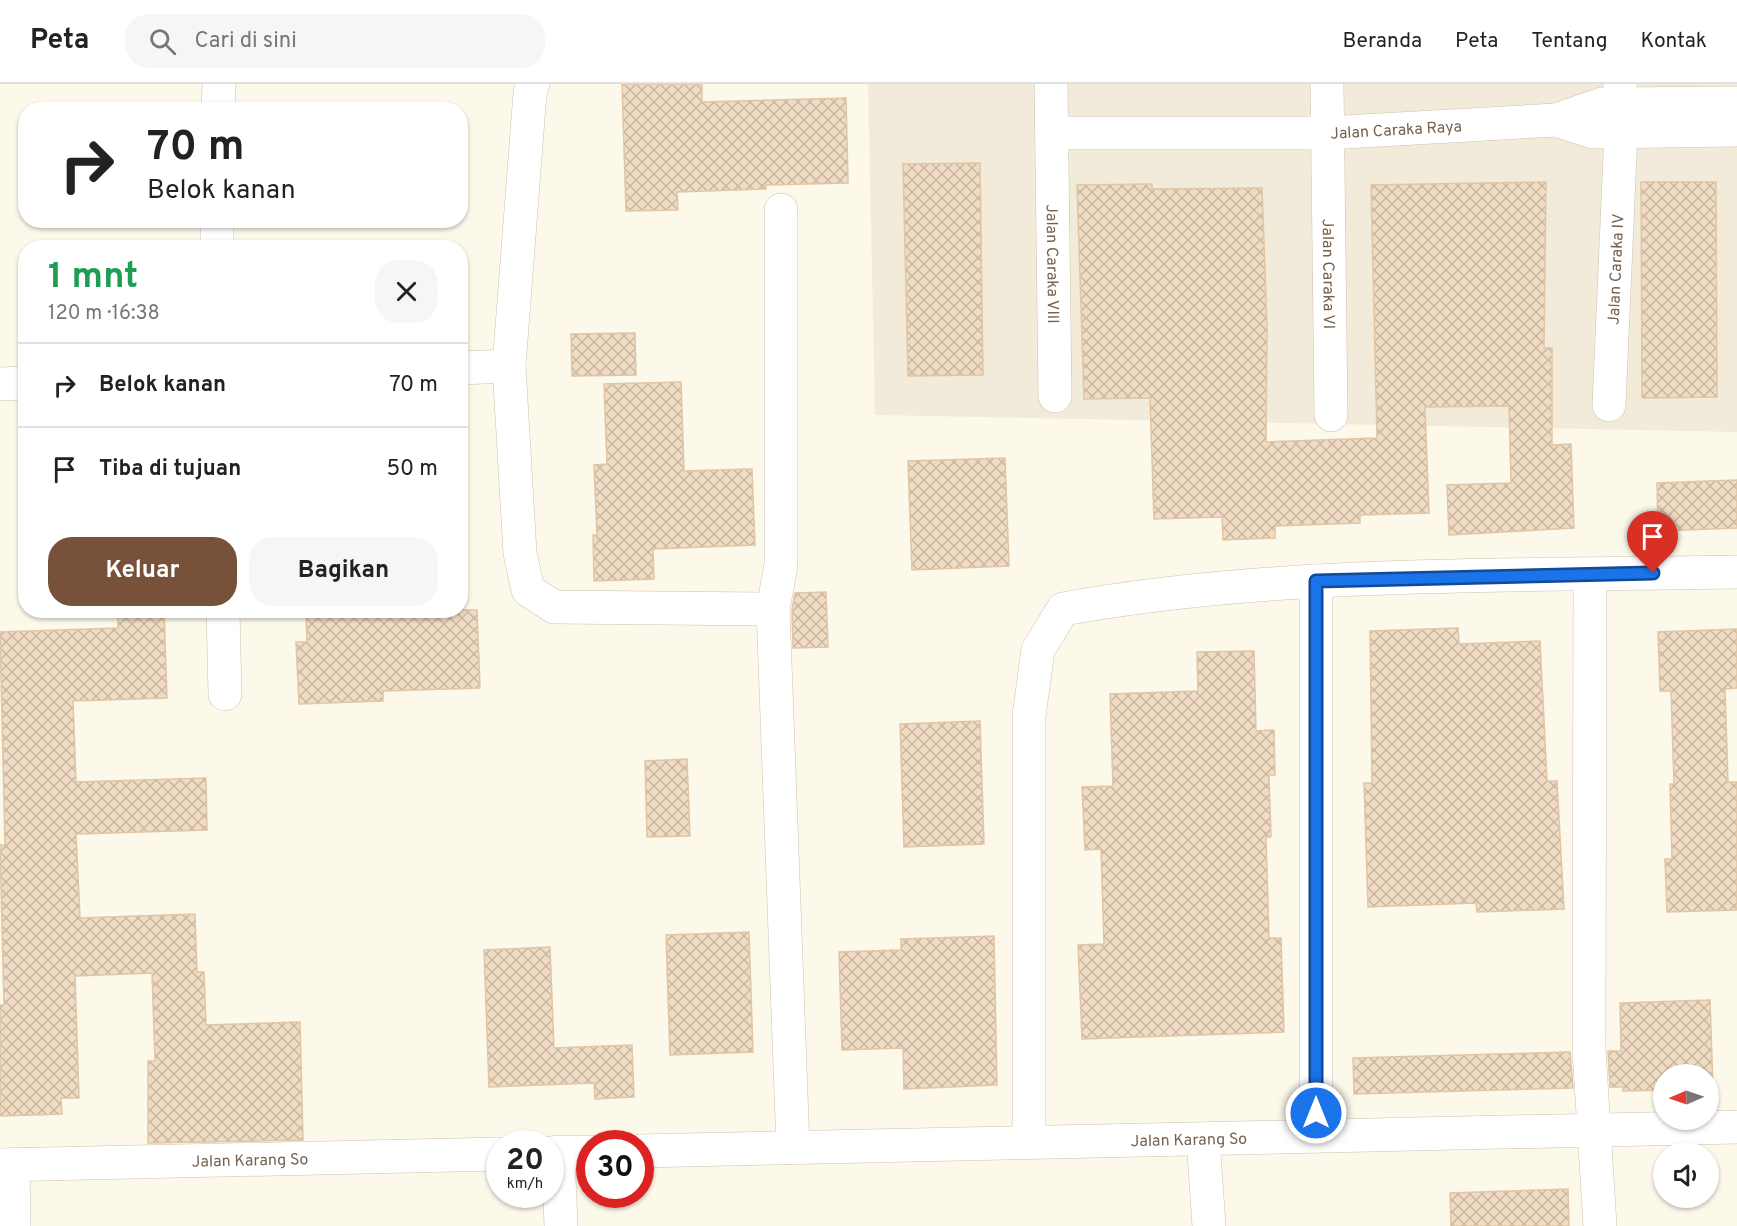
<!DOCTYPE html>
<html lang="id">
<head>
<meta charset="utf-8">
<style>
  :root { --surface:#fff; --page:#f6f6f6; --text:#222; --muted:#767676; --line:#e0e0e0; --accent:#775139 }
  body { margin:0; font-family:Overpass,sans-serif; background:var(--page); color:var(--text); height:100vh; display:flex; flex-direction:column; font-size:22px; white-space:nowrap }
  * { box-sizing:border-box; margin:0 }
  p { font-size:20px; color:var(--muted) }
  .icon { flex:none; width:33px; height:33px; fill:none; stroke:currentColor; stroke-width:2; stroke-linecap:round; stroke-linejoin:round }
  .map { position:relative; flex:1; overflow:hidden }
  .panel { position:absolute; left:18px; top:156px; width:450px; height:378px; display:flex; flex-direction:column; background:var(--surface); border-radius:24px; box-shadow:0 2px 4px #0004 }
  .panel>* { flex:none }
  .top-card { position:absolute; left:18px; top:18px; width:450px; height:126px; border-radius:24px; box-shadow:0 2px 4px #0004; background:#fff; color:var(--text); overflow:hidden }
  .needle { width:39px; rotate:268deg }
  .fabs { position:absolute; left:1653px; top:980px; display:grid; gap:12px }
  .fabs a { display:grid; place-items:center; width:66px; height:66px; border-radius:50%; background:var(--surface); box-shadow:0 2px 4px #0004; font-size:30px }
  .speed { position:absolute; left:486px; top:1046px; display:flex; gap:12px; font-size:30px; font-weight:700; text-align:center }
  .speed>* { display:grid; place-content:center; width:78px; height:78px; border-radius:50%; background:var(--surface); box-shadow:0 2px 4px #0004; line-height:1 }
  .speed small { font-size:15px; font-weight:400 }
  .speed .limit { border:9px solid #d22; background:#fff; color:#111 }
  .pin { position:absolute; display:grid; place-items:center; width:51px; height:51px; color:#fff; margin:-62px -26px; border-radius:50% 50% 50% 0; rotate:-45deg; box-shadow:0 0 6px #0007 }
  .pin .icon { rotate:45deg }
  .me { position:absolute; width:66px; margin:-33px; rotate:0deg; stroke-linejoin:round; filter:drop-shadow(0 0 4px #0008) }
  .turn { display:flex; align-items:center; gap:21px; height:126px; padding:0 30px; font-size:27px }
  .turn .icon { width:78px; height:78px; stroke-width:2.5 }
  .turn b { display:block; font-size:42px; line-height:51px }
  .round { display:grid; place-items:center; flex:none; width:63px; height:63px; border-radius:24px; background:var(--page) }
  .head { display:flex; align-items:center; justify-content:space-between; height:102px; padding:0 30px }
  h1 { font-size:36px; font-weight:700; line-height:45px; color:#1e9e55 }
  .primary-button { display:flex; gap:12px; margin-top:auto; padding:12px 30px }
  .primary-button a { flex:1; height:69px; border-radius:24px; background:var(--accent); color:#fff; font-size:24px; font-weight:700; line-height:69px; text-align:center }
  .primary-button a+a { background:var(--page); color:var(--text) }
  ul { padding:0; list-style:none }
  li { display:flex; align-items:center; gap:18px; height:84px; padding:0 30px; border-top:2px solid var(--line) }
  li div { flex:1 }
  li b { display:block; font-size:22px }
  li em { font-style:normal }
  header { display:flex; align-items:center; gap:36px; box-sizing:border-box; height:84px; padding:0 30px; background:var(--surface); border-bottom:2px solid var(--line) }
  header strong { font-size:28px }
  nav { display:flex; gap:33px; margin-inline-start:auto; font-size:21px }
  .search { width:420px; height:54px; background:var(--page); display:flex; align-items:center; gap:15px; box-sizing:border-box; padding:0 21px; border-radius:24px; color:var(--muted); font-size:22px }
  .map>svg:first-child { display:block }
  .residential { fill:#f3ebd9 }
  .building { fill:url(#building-cross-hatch); stroke:#e2c5a4; stroke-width:1.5 }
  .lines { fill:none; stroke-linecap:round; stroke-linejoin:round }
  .minor-casing { stroke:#cec1b0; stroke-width:34 }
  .tertiary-casing { stroke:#cec1b0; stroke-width:34 }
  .minor { stroke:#fff; stroke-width:33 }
  .tertiary { stroke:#fff; stroke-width:33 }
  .route-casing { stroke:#114b97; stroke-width:15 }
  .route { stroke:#1a73e8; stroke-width:10 }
  .labels { text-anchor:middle; stroke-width:5; stroke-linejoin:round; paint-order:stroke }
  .street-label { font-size:16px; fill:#76624e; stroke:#fefbf1 }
</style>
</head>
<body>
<header>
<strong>Peta</strong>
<div class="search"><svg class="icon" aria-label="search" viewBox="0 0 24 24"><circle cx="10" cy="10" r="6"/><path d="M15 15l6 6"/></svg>Cari di sini</div>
<nav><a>Beranda</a><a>Peta</a><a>Tentang</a><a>Kontak</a></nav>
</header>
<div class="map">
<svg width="1737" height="1142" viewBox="0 0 1737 1142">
  <defs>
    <pattern id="building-cross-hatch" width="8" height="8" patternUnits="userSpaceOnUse" patternTransform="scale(1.5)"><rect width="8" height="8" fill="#f0dcc3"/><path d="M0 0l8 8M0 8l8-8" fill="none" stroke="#c7b6a1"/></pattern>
  </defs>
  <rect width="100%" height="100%" fill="#fcf8ea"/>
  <path class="residential" d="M 868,0 L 1737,0 L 1737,348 L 875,331 Z"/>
  <path class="building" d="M 622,0 L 702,0 L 702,18 L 846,14 L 848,99 L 766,101 L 766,105 L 677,108 L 678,126 L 626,127 Z
    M 980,79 L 983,291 L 908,292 L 903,80 Z
    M 1546,98 L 1544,264 L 1552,264 L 1552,361 L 1571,360 L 1574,444 L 1449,451 L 1447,401 L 1511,399 L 1509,322 L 1425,323 L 1429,429 L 1360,431 L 1360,439 L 1275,442 L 1275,454 L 1223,456 L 1222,433 L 1154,435 L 1150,314 L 1084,315 L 1077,101 L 1152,100 L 1152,105 L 1262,104 L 1267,241 L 1266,358 L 1377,354 L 1371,101 Z
    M 1641,98 L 1716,98 L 1717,313 L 1642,314 Z
    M 635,249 L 636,291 L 572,292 L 571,250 Z
    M 681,298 L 684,387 L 752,385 L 755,461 L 653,465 L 654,495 L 594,497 L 593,451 L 597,451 L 594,381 L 607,380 L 604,300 Z
    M 1005,374 L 1009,482 L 912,486 L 908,377 Z
    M 1737,396 L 1737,444 L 1658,447 L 1657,399 Z
    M 826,508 L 828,563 L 793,564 L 792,526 L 795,509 Z
    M 118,526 L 164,526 L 167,614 L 73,617 L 76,698 L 206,694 L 207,746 L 76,750 L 80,834 L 195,830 L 197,888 L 204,888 L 206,941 L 300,938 L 303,1056 L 148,1059 L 148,977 L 155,977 L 152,889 L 75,892 L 79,1014 L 61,1014 L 62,1030 L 0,1032 L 0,921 L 4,921 L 0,761 L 5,761 L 0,548 L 118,544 Z
    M 306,526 L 477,526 L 480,604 L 383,607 L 383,617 L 299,620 L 296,558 L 307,558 Z
    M 1458,544 L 1459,560 L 1540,557 L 1547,697 L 1557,697 L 1564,825 L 1477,828 L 1476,819 L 1368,823 L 1364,699 L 1372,699 L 1370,547 Z
    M 1737,545 L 1737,604 L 1725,605 L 1728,698 L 1737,698 L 1737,826 L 1667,828 L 1665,775 L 1672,775 L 1670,700 L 1674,700 L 1671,607 L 1660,607 L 1658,548 Z
    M 1254,567 L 1256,647 L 1274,646 L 1275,691 L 1269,691 L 1271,753 L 1266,753 L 1269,854 L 1281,854 L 1284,948 L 1082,955 L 1078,861 L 1104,860 L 1101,765 L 1085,766 L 1082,703 L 1113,702 L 1110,610 L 1198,607 L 1197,568 Z
    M 980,637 L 984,760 L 904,763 L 900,640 Z
    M 687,675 L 690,752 L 647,753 L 645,677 Z
    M 749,848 L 753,968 L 670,971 L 666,851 Z
    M 994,852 L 997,1001 L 904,1005 L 903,964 L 842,966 L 839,868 L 901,866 L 901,855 Z
    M 550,863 L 554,964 L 632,961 L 634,1013 L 595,1015 L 594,999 L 489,1003 L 484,866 Z
    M 1710,916 L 1713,1004 L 1708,1004 L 1708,990 L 1664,990 L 1664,1006 L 1623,1007 L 1623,1003 L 1610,1003 L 1608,967 L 1621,967 L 1620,919 Z
    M 1570,968 L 1573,1004 L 1354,1010 L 1353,974 Z
    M 1568,1105 L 1569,1142 L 1451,1142 L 1450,1109 Z"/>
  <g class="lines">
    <defs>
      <g id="minor">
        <path id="s1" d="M 1051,0 L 1055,312"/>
        <path id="s2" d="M 1327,0 L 1331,331"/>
        <path d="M 218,26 L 219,0"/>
        <path d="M 1556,36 L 1602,20 L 1737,19"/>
        <path id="s3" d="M 1052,49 L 1327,49 L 1556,36 L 1593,48 L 1737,46"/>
        <path d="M 217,164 L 217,136"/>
        <path d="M 509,282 L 530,9 L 533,0"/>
        <path d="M 460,284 L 509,282 L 520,469 L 528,506 L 554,523 L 773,525 L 781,481 L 781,126"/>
        <path d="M 0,300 L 26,299"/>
        <path id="s4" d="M 1609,321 L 1621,48 L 1620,0"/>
        <path d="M 1590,490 L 1589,966 L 1600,1142"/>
        <path d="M 1316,497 L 1316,1052"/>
        <path d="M 773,525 L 793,1063"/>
        <path d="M 223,526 L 225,610"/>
        <path d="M 1203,1055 L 1209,1142"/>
        <path d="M 1029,1058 L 1029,632 L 1038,566 L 1063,525 C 1281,486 1515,492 1737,488"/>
        <path d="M 558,1068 L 561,1142"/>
        <path d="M 13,1080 L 14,1142"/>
      </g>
      <g id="tertiary">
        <path id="s5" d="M 640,1067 L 1737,1043"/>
        <path d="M 550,1069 L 590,1068"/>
        <path id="s6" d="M 0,1081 L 500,1070"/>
      </g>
    </defs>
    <use href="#minor" class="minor-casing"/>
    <use href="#tertiary" class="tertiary-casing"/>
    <use href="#minor" class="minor"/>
    <use href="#tertiary" class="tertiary"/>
  </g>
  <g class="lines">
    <defs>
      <path id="route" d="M 1316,1029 L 1316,497 L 1653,489"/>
    </defs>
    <use href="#route" class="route-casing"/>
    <use href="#route" class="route"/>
  </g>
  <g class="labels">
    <g class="street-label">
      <text dy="6" stroke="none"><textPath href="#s3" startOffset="344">Jalan Caraka Raya</textPath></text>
      <text dy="6" stroke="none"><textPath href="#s1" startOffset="180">Jalan Caraka VIII</textPath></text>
      <text dy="6" stroke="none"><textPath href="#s4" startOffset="136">Jalan Caraka IV</textPath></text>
      <text dy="6" stroke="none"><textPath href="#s2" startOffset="190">Jalan Caraka VI</textPath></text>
      <text dy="6" stroke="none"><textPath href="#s5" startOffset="549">Jalan Karang So</textPath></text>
      <text dy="6" stroke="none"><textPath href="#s6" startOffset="250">Jalan Karang So</textPath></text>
    </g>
  </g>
</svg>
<div class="fabs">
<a><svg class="needle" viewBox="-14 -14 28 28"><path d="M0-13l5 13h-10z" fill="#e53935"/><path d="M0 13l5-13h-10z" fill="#767676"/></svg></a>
<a><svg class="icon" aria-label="sound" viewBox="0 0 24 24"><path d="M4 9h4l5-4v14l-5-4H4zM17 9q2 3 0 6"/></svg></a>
</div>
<div class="speed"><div>20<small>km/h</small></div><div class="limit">30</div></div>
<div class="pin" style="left:1653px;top:489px;background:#d93025"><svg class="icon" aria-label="arrive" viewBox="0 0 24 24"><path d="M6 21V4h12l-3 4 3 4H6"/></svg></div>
<svg class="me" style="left:1316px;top:1029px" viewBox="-20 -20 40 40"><circle r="17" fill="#1a73e8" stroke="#fff" stroke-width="3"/><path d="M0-11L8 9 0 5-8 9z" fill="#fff"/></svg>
<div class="top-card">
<div class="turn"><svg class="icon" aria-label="right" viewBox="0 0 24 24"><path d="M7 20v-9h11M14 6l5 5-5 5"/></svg><div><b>70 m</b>Belok kanan</div></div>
</div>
<section class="panel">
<div class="head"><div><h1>1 mnt</h1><p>120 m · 16:38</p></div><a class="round"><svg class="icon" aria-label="close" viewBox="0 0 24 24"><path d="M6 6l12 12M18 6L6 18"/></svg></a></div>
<ul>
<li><svg class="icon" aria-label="right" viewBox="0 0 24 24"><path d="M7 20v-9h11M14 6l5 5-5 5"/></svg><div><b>Belok kanan</b></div><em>70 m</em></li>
<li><svg class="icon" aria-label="arrive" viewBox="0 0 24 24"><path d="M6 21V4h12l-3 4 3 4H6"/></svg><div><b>Tiba di tujuan</b></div><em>50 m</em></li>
</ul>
<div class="primary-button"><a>Keluar</a><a>Bagikan</a></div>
</section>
</div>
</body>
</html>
